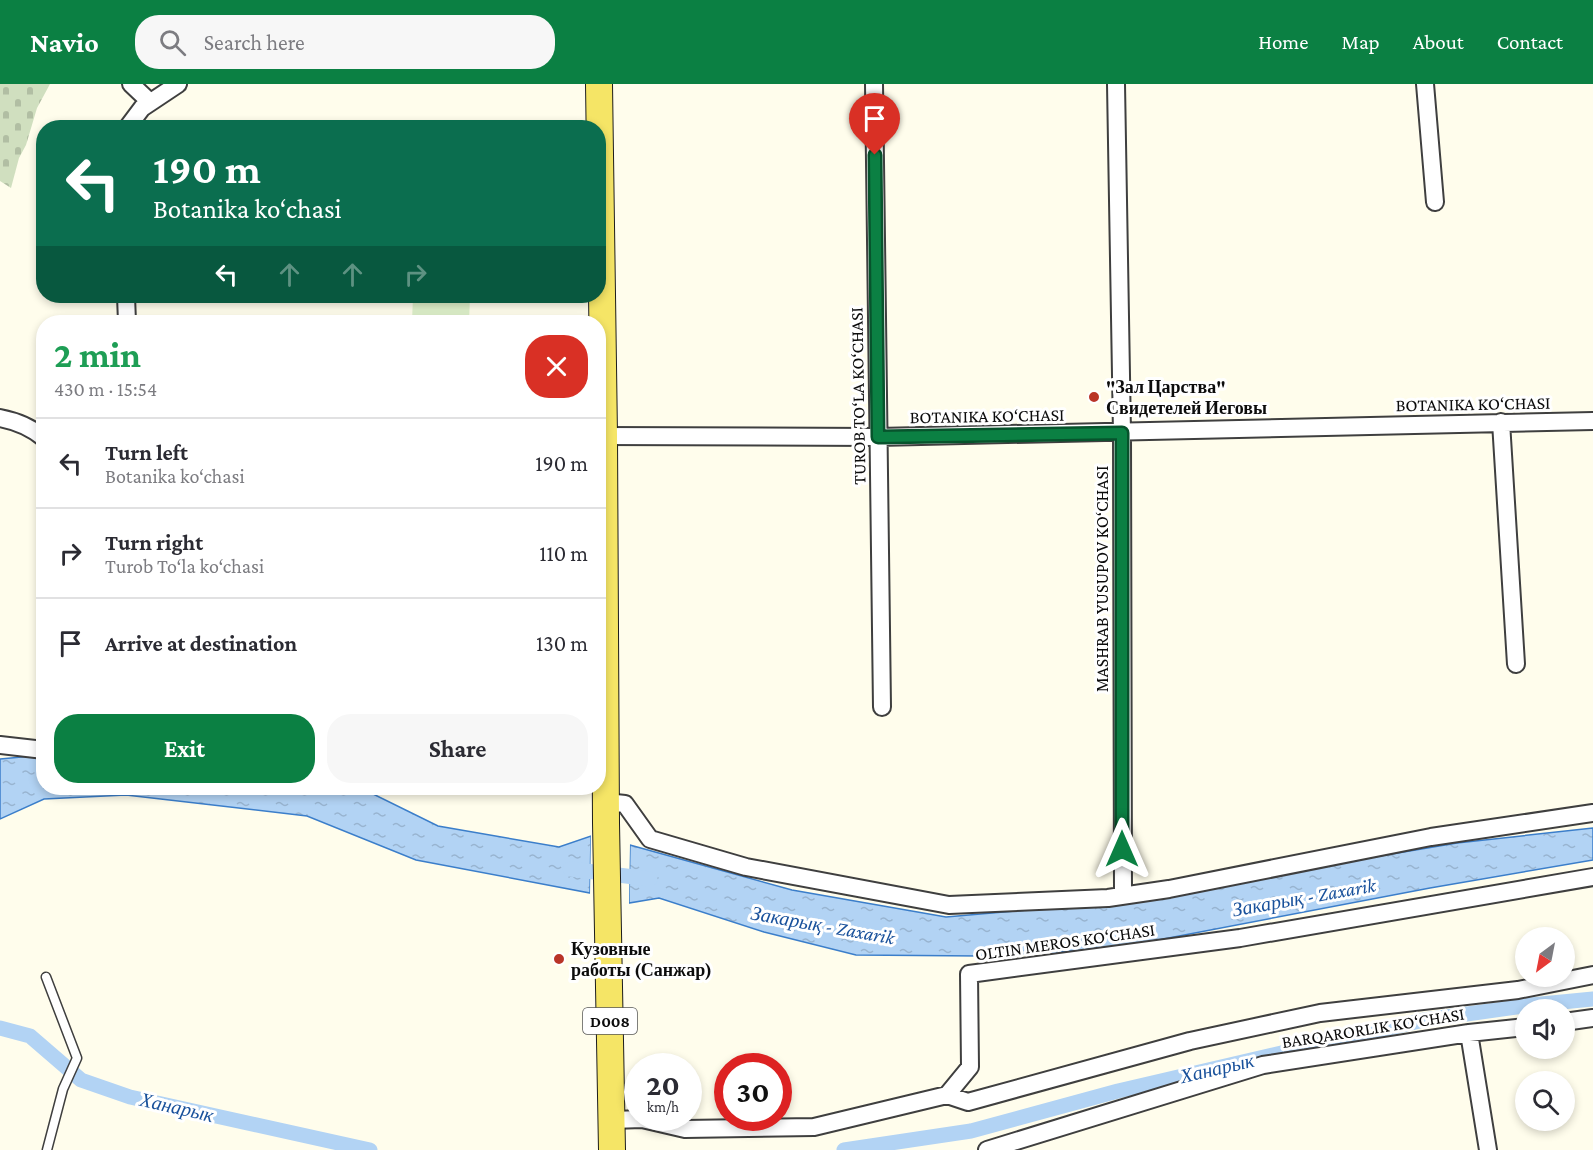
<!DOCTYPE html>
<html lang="en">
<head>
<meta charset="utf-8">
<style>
  :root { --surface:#fff; --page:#f7f7f7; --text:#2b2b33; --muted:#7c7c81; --line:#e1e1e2; --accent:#0b8043 }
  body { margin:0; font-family:"Crimson Pro",serif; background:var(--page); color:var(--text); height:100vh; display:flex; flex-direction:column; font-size:22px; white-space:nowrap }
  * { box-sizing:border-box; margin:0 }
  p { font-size:20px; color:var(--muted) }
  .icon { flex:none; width:33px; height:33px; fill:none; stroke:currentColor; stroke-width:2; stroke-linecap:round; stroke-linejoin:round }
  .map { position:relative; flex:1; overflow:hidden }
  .sheet { position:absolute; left:36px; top:231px; width:570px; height:480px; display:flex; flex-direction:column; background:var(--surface); border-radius:24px; box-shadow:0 3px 9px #0003 }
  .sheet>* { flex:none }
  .top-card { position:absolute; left:36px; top:36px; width:570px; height:183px; border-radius:24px; box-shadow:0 3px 9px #0003; background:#0b6e4f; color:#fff; overflow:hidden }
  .needle { width:39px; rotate:212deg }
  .tools { position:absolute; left:1515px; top:843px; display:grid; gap:12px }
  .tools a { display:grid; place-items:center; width:60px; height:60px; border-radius:50%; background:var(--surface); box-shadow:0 3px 9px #0003; font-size:30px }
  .speed { position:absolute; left:624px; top:969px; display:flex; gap:12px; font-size:30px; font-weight:700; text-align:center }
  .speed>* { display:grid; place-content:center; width:78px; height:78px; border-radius:50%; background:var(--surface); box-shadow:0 3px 9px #0003; line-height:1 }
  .speed small { font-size:15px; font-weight:400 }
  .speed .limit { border:9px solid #d22; background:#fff; color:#111 }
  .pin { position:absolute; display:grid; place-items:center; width:51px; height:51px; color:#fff; margin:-62px -26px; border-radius:50% 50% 50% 0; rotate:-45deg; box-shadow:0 0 6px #0007 }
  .pin .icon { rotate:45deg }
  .me { position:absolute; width:66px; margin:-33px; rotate:0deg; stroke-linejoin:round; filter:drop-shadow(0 0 4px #0008) }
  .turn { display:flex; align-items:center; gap:21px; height:126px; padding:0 18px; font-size:27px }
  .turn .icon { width:78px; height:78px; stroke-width:2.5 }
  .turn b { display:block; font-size:42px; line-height:51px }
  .lanes { display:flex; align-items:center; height:57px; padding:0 18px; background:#0003; justify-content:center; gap:30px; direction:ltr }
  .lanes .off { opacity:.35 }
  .round { display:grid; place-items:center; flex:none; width:63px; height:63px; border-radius:24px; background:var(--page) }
  .headline { display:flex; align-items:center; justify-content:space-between; height:102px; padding:0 18px }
  h1 { font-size:36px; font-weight:700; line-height:45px; color:#1e9e55 }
  .action { display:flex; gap:12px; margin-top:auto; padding:12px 18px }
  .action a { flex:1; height:69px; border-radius:24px; background:var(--accent); color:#fff; font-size:24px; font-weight:700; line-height:69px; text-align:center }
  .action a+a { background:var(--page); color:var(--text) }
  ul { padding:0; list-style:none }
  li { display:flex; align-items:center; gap:18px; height:90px; padding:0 18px; border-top:2px solid var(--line) }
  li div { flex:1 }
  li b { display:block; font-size:22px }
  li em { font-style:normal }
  header { display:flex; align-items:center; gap:36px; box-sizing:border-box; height:84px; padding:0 30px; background:var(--accent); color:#fff }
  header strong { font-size:28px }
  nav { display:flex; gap:33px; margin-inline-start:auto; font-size:21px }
  .search { width:420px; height:54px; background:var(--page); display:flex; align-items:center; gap:15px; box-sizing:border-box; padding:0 21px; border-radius:24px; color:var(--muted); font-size:22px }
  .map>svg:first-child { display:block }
  .cemetery { fill:url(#cemetery-stones) }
  .pitch { fill:#ddefc9 }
  .water { fill:url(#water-ripples); stroke:#3b7eca; stroke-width:1.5 }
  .pier { fill:#fffdec }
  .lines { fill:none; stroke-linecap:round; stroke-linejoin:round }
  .canal { stroke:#b2d3f4; stroke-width:15 }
  .lane-casing { stroke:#3f3f3f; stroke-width:11 }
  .street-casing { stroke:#3f3f3f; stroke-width:20 }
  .primary-casing { stroke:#1d1d1d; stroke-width:28 }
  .lane { stroke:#fff; stroke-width:8 }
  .street { stroke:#fff; stroke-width:16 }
  .primary { stroke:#f5e566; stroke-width:26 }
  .route-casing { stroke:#07532c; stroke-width:15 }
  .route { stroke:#0b8043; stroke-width:10 }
  .poi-dot { fill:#b93428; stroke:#fff; stroke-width:2 }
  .labels { text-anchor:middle; stroke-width:6; stroke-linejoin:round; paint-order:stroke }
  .shield { fill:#fff; stroke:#555; stroke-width:1.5 }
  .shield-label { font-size:16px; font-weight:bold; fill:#0c0c0c }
  .poi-label { font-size:18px; font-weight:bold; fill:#0c0c0c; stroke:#fff; text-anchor:start }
  .street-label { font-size:18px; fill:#0c0c0c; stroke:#fff }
  .water-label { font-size:20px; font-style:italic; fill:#19519b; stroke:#fff }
</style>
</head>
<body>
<header>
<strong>Navio</strong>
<div class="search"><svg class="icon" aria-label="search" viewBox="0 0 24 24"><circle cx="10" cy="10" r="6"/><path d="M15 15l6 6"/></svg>Search here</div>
<nav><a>Home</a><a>Map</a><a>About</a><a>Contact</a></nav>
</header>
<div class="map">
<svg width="1593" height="1066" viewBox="0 0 1593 1066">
  <defs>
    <pattern id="cemetery-stones" width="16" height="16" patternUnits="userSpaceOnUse" patternTransform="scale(1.5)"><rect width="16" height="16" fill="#d0dfbf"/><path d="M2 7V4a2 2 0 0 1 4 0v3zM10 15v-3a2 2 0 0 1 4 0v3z" fill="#b1bea3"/></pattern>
    <pattern id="water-ripples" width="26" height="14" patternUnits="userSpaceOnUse" patternTransform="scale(1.5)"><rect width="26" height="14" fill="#b2d3f4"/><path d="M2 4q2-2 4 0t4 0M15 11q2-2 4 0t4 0" fill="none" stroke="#98b4d0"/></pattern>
  </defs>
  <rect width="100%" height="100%" fill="#fffdec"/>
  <path class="cemetery" d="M 0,0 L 50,0 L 37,24 L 26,61 L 19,74 L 11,104 L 0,97 Z"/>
  <path class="pitch" d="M 413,212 L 470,212 L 469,238 L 412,238 Z"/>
  <path class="water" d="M 43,671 L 44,704 L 361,704 L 438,742 L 559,763 L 591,752 L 590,809 L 416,776 L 307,732 L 126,711 L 44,715 L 0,735 L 0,675 Z
    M 1593,744 L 1593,776 L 1430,804 L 1111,865 L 980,872 L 856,871 L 764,848 L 659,814 L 629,819 L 630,761 L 792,806 L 946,833 L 1075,822 L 1107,823 L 1291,787 L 1457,759 Z"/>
  <path class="pier" d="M 591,749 L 594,752 L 593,809 L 590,812 Z
    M 630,758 L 629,819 L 629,822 L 626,819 L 627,761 Z"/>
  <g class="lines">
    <path class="canal" d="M 570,785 L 650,795
      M 0,944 L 30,952 L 81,996 L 130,1013 L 370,1066
      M 844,1066 L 971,1047 L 1118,1007 L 1424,936 L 1531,921 L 1593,915"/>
    <defs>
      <path id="lane" d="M 46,893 L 77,974 L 63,1005 L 47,1066"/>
      <path id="street" d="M 131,0 L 150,18
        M 874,0 L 882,623
        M 1116,0 L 1122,349 L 1123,811
        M 1425,0 L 1435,118
        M 127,44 L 142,24 L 178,0
        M 126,212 L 127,238
        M 0,334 C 16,337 31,343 44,354
        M 1501,338 L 1516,580
        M 598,352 L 878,353 L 1593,337
        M 0,661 L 44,666
        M 606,718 L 625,720 L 650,755 L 746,783 L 949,821 L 1108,814 L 1169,805 L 1431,753 L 1593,729
        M 1564,938 L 1593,934
        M 1469,949 L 1488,1066
        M 947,1011 L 968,1018 L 1190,957 L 1320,929 L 1518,906 L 1593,891
        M 612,1036 L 642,1035 L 685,1045 L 814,1043 L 947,1011 L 970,983 L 969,890 L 1240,854 L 1593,793
        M 987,1066 L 1263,981 L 1469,949 L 1526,943"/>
      <path id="primary" d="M 599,0 L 604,351 L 606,739 L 612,1066"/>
    </defs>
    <use href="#lane" class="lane-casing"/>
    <use href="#street" class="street-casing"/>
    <use href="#primary" class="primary-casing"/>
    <use href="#lane" class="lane"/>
    <use href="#street" class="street"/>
    <use href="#primary" class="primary"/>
  </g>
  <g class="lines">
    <defs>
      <path id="route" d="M 875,71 L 878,353 L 1122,349 L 1122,765"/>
    </defs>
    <use href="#route" class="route-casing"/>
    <use href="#route" class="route"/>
  </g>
  <g class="poi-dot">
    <circle cx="1094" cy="313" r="6"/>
    <circle cx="559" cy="875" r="6"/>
  </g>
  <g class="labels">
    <rect class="shield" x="583" y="924" width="54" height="26" rx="4.5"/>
    <g class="shield-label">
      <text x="610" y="943">D008</text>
    </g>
    <g class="poi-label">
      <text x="1106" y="309">"Зал Царства"<tspan x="1106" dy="21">Свидетелей Иеговы</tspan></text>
      <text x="571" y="871">Кузовные<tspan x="571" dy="21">работы (Санжар)</tspan></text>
    </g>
    <g class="street-label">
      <text transform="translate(858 312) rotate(-91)" y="6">TUROB TO‘LA KO‘CHASI</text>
      <text transform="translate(1473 320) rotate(-1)" y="6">BOTANIKA KO‘CHASI</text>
      <text transform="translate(987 332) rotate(-1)" y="6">BOTANIKA KO‘CHASI</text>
      <text transform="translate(1102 495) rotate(-90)" y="6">MASHRAB YUSUPOV KO‘CHASI</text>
      <text transform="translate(1065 858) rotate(-8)" y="6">OLTIN MEROS KO‘CHASI</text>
      <text transform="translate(1373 944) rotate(-9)" y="6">BARQARORLIK KO‘CHASI</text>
    </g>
    <g class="water-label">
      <text transform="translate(1304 813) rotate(-10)" y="7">Закарық - Zaxarik</text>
      <text transform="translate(823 841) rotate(10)" y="7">Закарық - Zaxarik</text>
      <text transform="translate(1217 984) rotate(-13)" y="7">Ханарык</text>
      <text transform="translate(177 1023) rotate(13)" y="7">Ханарык</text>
    </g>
  </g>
</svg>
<div class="tools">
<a><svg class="needle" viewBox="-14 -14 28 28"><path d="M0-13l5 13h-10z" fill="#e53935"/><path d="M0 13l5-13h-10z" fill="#7c7c81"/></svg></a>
<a><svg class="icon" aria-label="sound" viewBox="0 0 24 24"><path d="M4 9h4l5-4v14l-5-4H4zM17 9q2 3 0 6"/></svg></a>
<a><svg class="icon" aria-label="search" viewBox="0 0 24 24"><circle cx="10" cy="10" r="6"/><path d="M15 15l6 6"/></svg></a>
</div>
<div class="speed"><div>20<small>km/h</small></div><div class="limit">30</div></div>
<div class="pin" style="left:875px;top:71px;background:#d93025"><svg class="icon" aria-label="arrive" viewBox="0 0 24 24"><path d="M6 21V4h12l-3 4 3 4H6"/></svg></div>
<svg class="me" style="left:1122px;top:765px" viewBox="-20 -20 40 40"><path d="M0-17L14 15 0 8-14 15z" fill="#0b8043" stroke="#fff" stroke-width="4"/></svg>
<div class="top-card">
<div class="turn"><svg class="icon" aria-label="left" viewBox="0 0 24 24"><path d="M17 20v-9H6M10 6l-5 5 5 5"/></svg><div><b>190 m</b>Botanika ko‘chasi</div></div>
<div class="lanes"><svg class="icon" aria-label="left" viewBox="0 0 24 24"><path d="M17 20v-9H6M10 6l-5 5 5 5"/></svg><svg class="icon off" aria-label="ahead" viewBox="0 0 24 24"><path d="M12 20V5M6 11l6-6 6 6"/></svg><svg class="icon off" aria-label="ahead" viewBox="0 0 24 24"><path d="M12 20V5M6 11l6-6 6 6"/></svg><svg class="icon off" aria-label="right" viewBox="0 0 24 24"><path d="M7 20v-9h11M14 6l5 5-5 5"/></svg></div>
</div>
<section class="sheet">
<div class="headline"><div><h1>2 min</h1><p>430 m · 15:54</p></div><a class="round" style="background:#d93025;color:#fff"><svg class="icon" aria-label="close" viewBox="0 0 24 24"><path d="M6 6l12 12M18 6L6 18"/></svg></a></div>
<ul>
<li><svg class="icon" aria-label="left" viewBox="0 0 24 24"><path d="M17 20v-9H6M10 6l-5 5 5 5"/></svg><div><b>Turn left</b><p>Botanika ko‘chasi</p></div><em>190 m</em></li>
<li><svg class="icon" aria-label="right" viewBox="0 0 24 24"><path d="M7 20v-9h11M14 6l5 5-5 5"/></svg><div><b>Turn right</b><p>Turob To‘la ko‘chasi</p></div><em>110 m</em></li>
<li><svg class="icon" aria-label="arrive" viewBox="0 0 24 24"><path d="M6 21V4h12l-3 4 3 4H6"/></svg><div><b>Arrive at destination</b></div><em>130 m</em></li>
</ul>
<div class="action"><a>Exit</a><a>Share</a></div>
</section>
</div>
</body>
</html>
